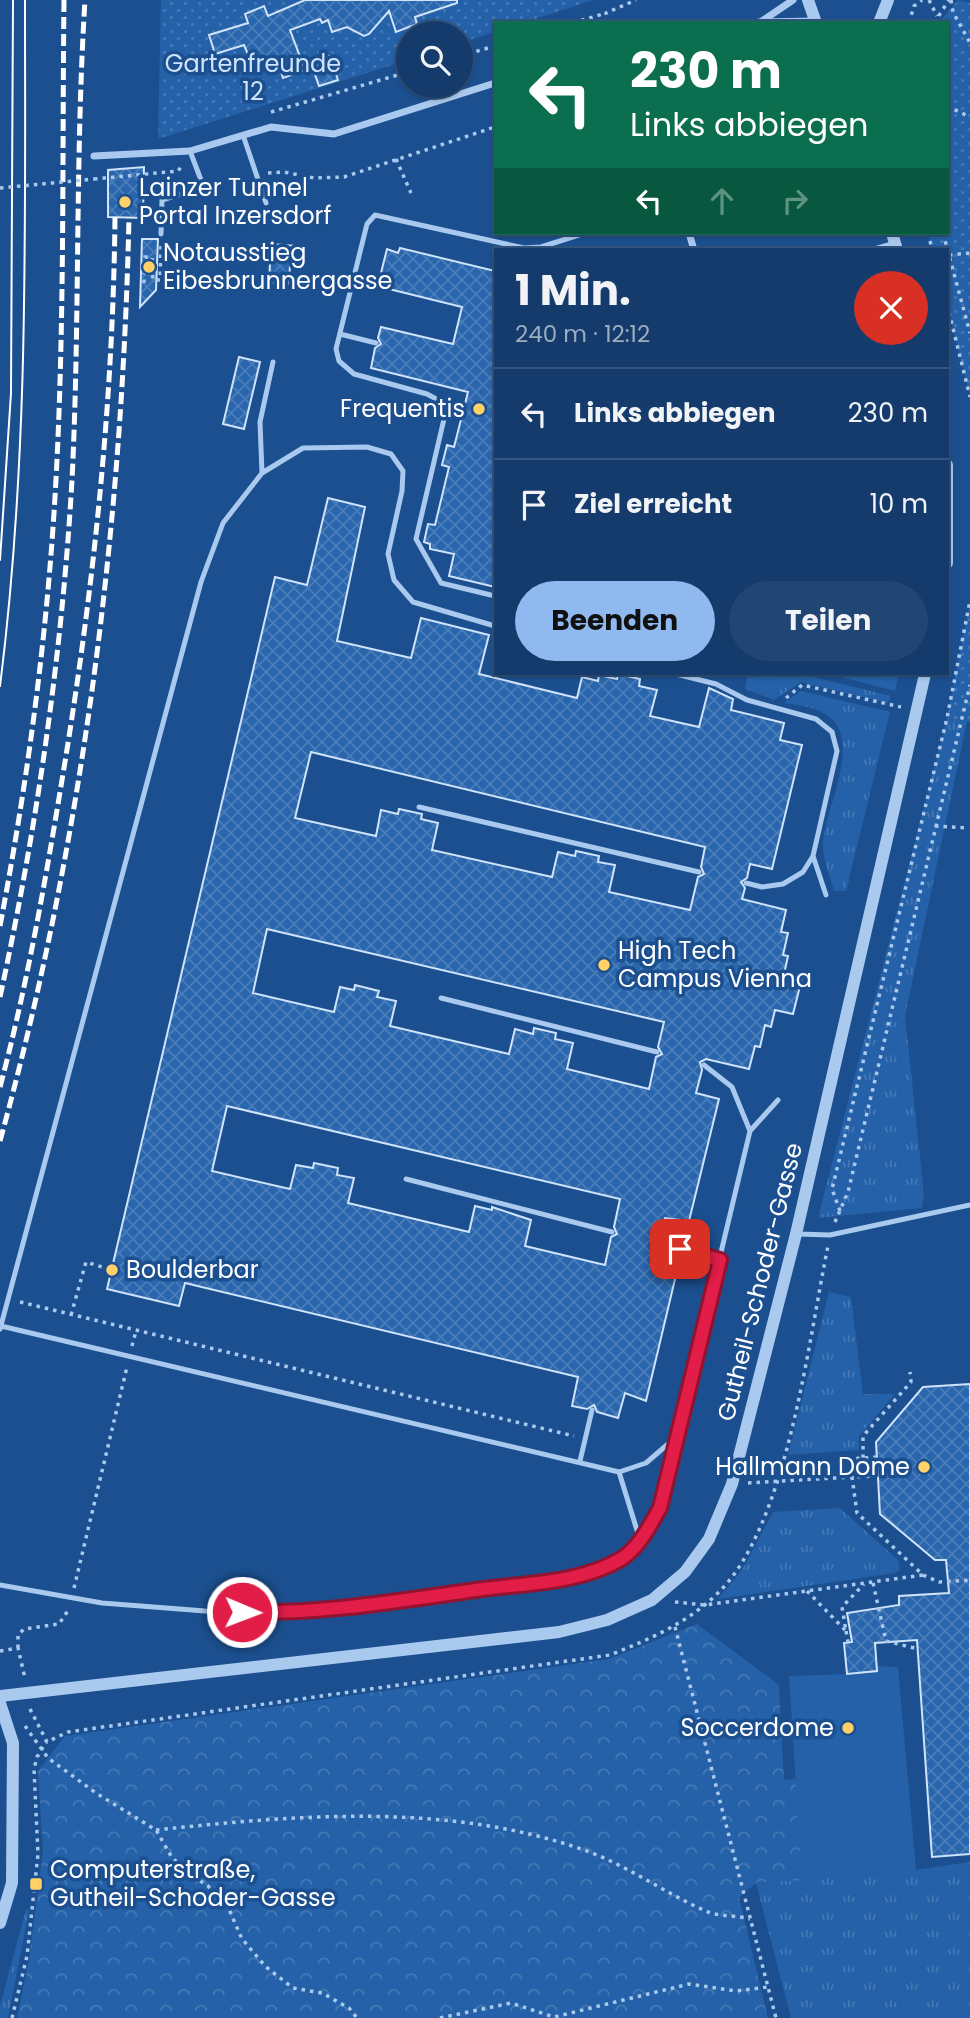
<!DOCTYPE html>
<html lang="de">
<head>
<meta charset="utf-8">
<style>
  :root { --surface:#143b6b; --page:#214673; --text:#f1f3f6; --muted:#9dadc1; --line:#33557e; --accent:#90b9f0 }
  body { margin:0; font-family:Poppins,sans-serif; background:var(--page); color:var(--text); height:100vh; display:flex; flex-direction:column; font-size:26px; white-space:nowrap }
  * { box-sizing:border-box; margin:0 }
  p { font-size:23px; color:var(--muted) }
  .icon { flex:none; width:38px; height:38px; fill:none; stroke:currentColor; stroke-width:2; stroke-linecap:round; stroke-linejoin:round }
  .map { position:relative; flex:1; overflow:hidden }
  .details { position:absolute; left:494px; top:248px; width:455px; height:427px; display:flex; flex-direction:column; background:var(--surface); border-radius:0px; box-shadow:0 2px 5px #0004,0 0 0 2px var(--line) }
  .details>* { flex:none }
  .hud { position:absolute; left:494px; top:21px; width:455px; height:214px; border-radius:0px; box-shadow:0 2px 5px #0004,0 0 0 2px var(--line); background:#0b6e4f; color:#fff; overflow:hidden }
  .fabs { position:absolute; left:396px; top:21px; display:grid; gap:14px }
  .fabs a { display:grid; place-items:center; width:77px; height:77px; border-radius:50%; background:var(--surface); box-shadow:0 2px 5px #0004,0 0 0 2px var(--line); font-size:35px }
  .pin { position:absolute; display:grid; place-items:center; width:60px; height:60px; color:#fff; margin:-30px; border-radius:14px; box-shadow:0 4px 10px #0006 }
  .me { position:absolute; width:77px; margin:-38px; rotate:91deg; stroke-linejoin:round; filter:drop-shadow(0 0 5px #0008) }
  .turn { display:flex; align-items:center; gap:24px; height:147px; padding:0 21px; font-size:32px }
  .turn .icon { width:91px; height:91px; stroke-width:2.5 }
  .turn b { display:block; font-size:49px; line-height:60px }
  .lanes { display:flex; align-items:center; height:66px; padding:0 21px; background:#0003; justify-content:center; gap:35px; direction:ltr }
  .lanes .off { opacity:.35 }
  .round { display:grid; place-items:center; flex:none; width:74px; height:74px; border-radius:37px; background:var(--page) }
  .summary { display:flex; align-items:center; justify-content:space-between; height:119px; padding:0 21px }
  h1 { font-size:42px; font-weight:700; line-height:52px }
  .button { display:flex; gap:14px; margin-top:auto; padding:14px 21px }
  .button a { flex:1; height:80px; border-radius:42px; background:var(--accent); color:#111; font-size:28px; font-weight:700; line-height:80px; text-align:center }
  .button a+a { background:var(--page); color:var(--text) }
  ul { padding:0; list-style:none }
  li { display:flex; align-items:center; gap:21px; height:91px; padding:0 21px; border-top:2px solid var(--line) }
  li div { flex:1 }
  li b { display:block; font-size:26px }
  li em { font-style:normal }
  .map>svg:first-child { display:block }
  .grass { fill:url(#grass-tufts) }
  .forest { fill:url(#forest-crowns) }
  .park { fill:url(#park-dots) }
  .pitch { fill:#2461a8 }
  .building { fill:url(#building-cross-hatch); stroke:#cfe3fa; stroke-width:2; fill-rule:evenodd }
  .lines { fill:none; stroke-linecap:round; stroke-linejoin:round }
  .path { stroke:#a9c9ee; stroke-width:3.5; stroke-dasharray:3.5 5; stroke-linecap:butt }
  .service { stroke:#a9c9ee; stroke-width:5 }
  .minor { stroke:#a9c9ee; stroke-width:7 }
  .tertiary { stroke:#a9c9ee; stroke-width:12 }
  .tram { stroke:#fff; stroke-width:2 }
  .rail { stroke:#fff; stroke-width:5; stroke-dasharray:12 5; stroke-linecap:butt }
  .path-bridge { stroke:#a9c9ee; stroke-width:3.5; stroke-dasharray:3.5 5; stroke-linecap:butt }
  .route-casing { stroke:#92132f; stroke-width:18 }
  .route { stroke:#e11d48; stroke-width:12 }
  .poi-dot { fill:#ffd166; stroke:#1b4f8f; stroke-width:2.5 }
  .labels { text-anchor:middle; stroke-width:7; stroke-linejoin:round; paint-order:stroke }
  .park-label { font-size:24px; fill:#cfe3fa; stroke:#1b4f8f }
  .poi-label { font-size:24px; fill:#fff; stroke:#1b4f8f; text-anchor:start }
  .street-label { font-size:24px; fill:#fff; stroke:#1b4f8f }
</style>
</head>
<body>
<div class="map">
<svg width="970" height="2018" viewBox="0 0 970 2018">
  <defs>
    <pattern id="grass-tufts" width="24" height="20" patternUnits="userSpaceOnUse" patternTransform="scale(1.75)"><rect width="24" height="20" fill="#2461a8"/><path d="M3 7l-1-3M5 7V3M7 7l1-3M15 17l-1-3M17 17v-4M19 17l1-3" fill="none" stroke="#4579b5"/></pattern>
    <pattern id="forest-crowns" width="20" height="18" patternUnits="userSpaceOnUse" patternTransform="scale(1.75)"><rect width="20" height="18" fill="#2461a8"/><path d="M2 6a3 3 0 1 1 6 0M12 15a3 3 0 1 1 6 0" fill="none" stroke="#4579b5"/></pattern>
    <pattern id="park-dots" width="8" height="8" patternUnits="userSpaceOnUse" patternTransform="scale(1.75)"><rect width="8" height="8" fill="#2461a8"/><path d="M2 2h.1M6 6h.1" fill="none" stroke="#4579b5" stroke-width="1.8" stroke-linecap="round"/></pattern>
    <pattern id="building-cross-hatch" width="8" height="8" patternUnits="userSpaceOnUse" patternTransform="scale(1.75)"><rect width="8" height="8" fill="#2a66ad"/><path d="M0 0l8 8M0 8l8-8" fill="none" stroke="#4a7db9"/></pattern>
  </defs>
  <rect width="100%" height="100%" fill="#1b4f8f"/>
  <path class="grass" d="M 748,674 L 801,674 L 891,696 L 888,703 L 801,682 L 774,700 L 745,689 Z
    M 830,674 L 899,674 L 895,691 Z
    M 801,691 L 890,712 L 846,891 L 834,891 C 831,878 824,863 823,849 C 821,812 870,734 821,712 C 811,706 796,705 784,703 Z
    M 955,717 L 967,721 L 905,1016 L 924,1195 L 922,1208 L 818,1218 L 947,718 Z
    M 829,1292 L 851,1297 L 863,1394 L 895,1394 L 859,1436 L 859,1450 L 788,1455 Z
    M 840,1508 L 898,1560 L 900,1570 L 895,1573 L 718,1599 L 742,1570 L 773,1512 Z
    M 970,1862 L 970,2018 L 791,2018 L 756,1883 L 916,1870 Z
    M 26,1909 L 29,1911 L 8,2018 L 0,2018 L 0,2006 Z"/>
  <path class="forest" d="M 697,1624 L 779,1685 L 784,1780 L 796,1779 L 802,1880 L 756,1883 L 739,1897 L 768,2018 L 17,2018 L 29,1960 L 43,1851 L 38,1771 L 65,1736 L 609,1659 Z"/>
  <path class="park" d="M 161,0 L 593,0 L 523,23 L 495,23 L 495,32 L 460,43 L 460,33 L 408,33 L 408,60 L 158,139 Z
    M 958,0 L 970,3 L 970,397 L 947,304 L 947,250 L 933,250 L 927,233 L 947,233 L 947,23 L 939,23 Z
    M 970,601 L 970,722 L 947,718 Z"/>
  <path class="pitch" d="M 874,1640 L 876,1666 L 898,1667 L 916,1870 L 802,1880 L 789,1676 L 846,1674 L 844,1643 Z"/>
  <path class="building" d="M 305,0 L 457,0 L 457,3 L 415,17 L 417,24 L 396,32 L 389,11 L 369,34 L 364,36 L 347,27 L 332,32 L 328,20 L 322,23 L 320,19 L 290,30 L 305,70 L 283,78 L 277,60 L 254,69 L 244,45 L 215,54 L 209,35 L 248,23 L 245,14 L 264,6 L 268,16 Z
    M 330,56 L 338,80 L 319,86 L 311,63 Z
    M 144,167 L 143,218 L 108,217 L 108,170 Z
    M 142,239 L 158,239 L 156,290 L 140,307 Z
    M 271,244 L 296,246 L 295,266 L 290,265 L 289,284 L 269,283 Z
    M 400,248 L 495,271 L 495,587 L 449,576 L 454,554 L 430,549 L 430,544 L 424,542 L 428,524 L 435,525 L 449,467 L 442,465 L 447,445 L 454,447 L 468,392 L 371,368 L 375,348 L 381,344 L 378,338 L 381,327 L 453,344 L 462,307 L 389,289 L 391,284 L 379,281 L 387,249 L 398,253 Z
    M 239,357 L 260,362 L 244,429 L 223,424 Z
    M 328,498 L 365,507 L 337,641 L 411,658 L 421,618 L 489,635 L 479,674 L 577,698 L 582,677 L 598,681 L 599,675 L 617,679 L 618,674 L 640,679 L 639,686 L 657,690 L 650,716 L 699,727 L 709,688 L 733,699 L 731,710 L 784,723 L 780,740 L 802,745 L 772,869 L 750,864 L 747,878 L 741,882 L 745,888 L 742,899 L 786,910 L 781,932 L 788,933 L 783,955 L 788,956 L 784,974 L 802,978 L 793,1014 L 775,1010 L 771,1027 L 765,1025 L 760,1047 L 755,1046 L 749,1069 L 706,1059 L 700,1062 L 702,1070 L 696,1093 L 719,1099 L 689,1221 L 665,1218 L 660,1239 L 654,1243 L 658,1249 L 654,1269 L 676,1275 L 646,1401 L 625,1393 L 618,1418 L 597,1412 L 594,1405 L 587,1409 L 572,1406 L 578,1377 L 185,1283 L 179,1306 L 107,1289 L 275,577 L 307,585 ZM 311,752 L 705,847 L 701,867 L 704,874 L 698,877 L 690,910 L 609,892 L 615,865 L 598,862 L 599,856 L 576,851 L 575,856 L 558,852 L 552,877 L 432,850 L 438,823 L 421,819 L 422,814 L 399,809 L 398,814 L 381,810 L 376,836 L 295,818 ZM 267,929 L 664,1022 L 658,1047 L 662,1054 L 656,1057 L 649,1089 L 567,1069 L 573,1043 L 555,1039 L 556,1033 L 534,1028 L 533,1034 L 515,1029 L 509,1054 L 390,1026 L 396,1001 L 377,997 L 379,991 L 355,985 L 354,990 L 340,987 L 334,1012 L 253,993 ZM 227,1106 L 620,1199 L 614,1227 L 617,1234 L 611,1237 L 605,1265 L 525,1246 L 531,1220 L 492,1207 L 492,1210 L 475,1206 L 469,1232 L 348,1203 L 354,1178 L 337,1175 L 338,1168 L 314,1163 L 313,1168 L 296,1165 L 290,1189 L 212,1171 Z
    M 970,1384 L 970,1854 L 932,1857 L 917,1640 L 875,1643 L 877,1671 L 847,1674 L 844,1643 L 852,1642 L 847,1613 L 899,1605 L 899,1596 L 949,1593 L 946,1560 L 935,1560 L 880,1514 L 876,1442 L 923,1387 Z"/>
  <g class="lines">
    <path class="path" d="M 929,0 L 937,16
      M 951,0 L 953,12 L 970,43
      M 573,23 L 606,13
      M 609,23 L 606,13 L 636,0
      M 909,23 L 914,6 L 922,0
      M 934,23 L 949,0
      M 460,56 L 495,46
      M 947,106 L 970,117
      M 271,112 L 408,72
      M 396,159 L 411,193
      M 268,173 L 284,172 L 314,178 L 344,177 L 495,127
      M 94,179 L 178,171 L 183,164
      M 927,233 L 933,250
      M 943,233 L 970,333
      M 949,255 L 970,253
      M 144,283 L 145,257 L 152,257 L 153,280 L 160,280 L 161,244
      M 947,304 L 970,397
      M 786,698 L 802,685 L 901,707
      M 935,826 L 969,828
      M 840,1211 L 832,1189 L 947,718 L 970,601
      M 835,1222 L 848,1192 L 970,685
      M 20,1302 L 574,1436
      M 71,1315 L 86,1262 L 112,1270
      M 132,1346 L 136,1331
      M 863,1458 L 863,1436 L 911,1382 L 910,1372
      M 878,1476 L 852,1477 L 857,1513 L 923,1575 L 939,1582 L 970,1580
      M 748,1483 L 852,1477 L 851,1459 L 877,1457
      M 873,1583 L 886,1641 L 918,1649
      M 74,1588 L 127,1367
      M 807,1591 L 846,1631 L 842,1607 L 864,1584
      M 675,1602 L 705,1605 L 923,1575
      M 675,1627 L 776,2018
      M 846,1631 L 848,1642
      M 18,1648 L 18,1635 L 24,1629 L 59,1624 L 69,1609
      M 0,1651 L 18,1648 L 25,1678
      M 30,1709 L 47,1742 L 68,1732 L 610,1655 C 650,1639 688,1623 719,1592 C 788,1523 808,1342 828,1246
      M 25,1726 L 48,1758 L 96,1793 L 156,1830 L 171,1856 L 185,1871 L 208,1886 L 228,1907 L 242,1939 L 266,1967 L 293,1988 L 322,1993 L 349,2008 L 357,2018
      M 156,1830 C 297,1815 448,1802 584,1850 C 627,1865 666,1894 708,1912 C 721,1917 737,1915 750,1919
      M 12,2018 L 27,1956 L 38,1854 L 34,1769 L 37,1757 L 46,1742
      M 440,2018 L 511,2003 L 554,2017 L 689,1984 L 736,1991 L 768,1987"/>
    <path class="service" d="M 243,135 L 266,203
      M 161,234 L 162,200 L 193,190 L 201,180 L 190,151
      M 871,250 L 895,243
      M 340,334 L 376,343
      M 262,473 L 260,422 L 273,362
      M 495,596 L 441,583 L 416,539 L 444,419 L 438,400 L 427,394 L 354,374 L 339,361 L 336,349 L 367,224 L 375,215 L 524,248 L 541,247 L 585,233
      M 676,674 L 716,684 L 747,700 L 816,719 L 832,732 L 837,751 L 813,856 L 803,872 L 783,884 L 762,887 L 746,883
      M 419,807 L 699,872
      M 813,856 L 826,895
      M 441,998 L 657,1052
      M 704,1065 L 732,1087 L 750,1131
      M 406,1179 L 612,1232
      M 798,1234 L 830,1235 L 970,1205
      M 659,1244 L 720,1260
      M 0,1329 L 201,582 L 223,523 L 262,473 L 303,448 L 367,447 L 391,454 L 403,471 L 402,491 L 388,554 L 394,580 L 413,602 L 495,626
      M 580,1461 L 592,1410
      M 619,1472 L 646,1463 L 675,1438
      M 640,1540 L 660,1508 L 750,1131 L 778,1100
      M 0,1585 L 102,1603 L 205,1611 L 317,1612 L 572,1578 L 622,1558 L 640,1540 L 619,1472 L 1,1326"/>
    <path class="minor" d="M 759,22 L 814,21
      M 759,23 L 793,0
      M 94,156 L 190,151 L 271,127 L 334,134 L 495,83
      M 689,233 L 694,250"/>
    <path class="tertiary" d="M 808,0 L 816,23
      M 879,23 L 888,0
      M 892,233 L 897,250
      M 947,465 L 947,563
      M 0,1696 L 559,1632 L 607,1620 L 652,1600 L 685,1572 L 709,1539 L 732,1484 L 796,1234 L 925,674
      M 0,1703 L 13,1743 L 12,1883 L 0,1923"/>
    <path class="tram" d="M 0,560 L 11,393 L 13,0
      M 0,686 C 29,458 25,229 25,0"/>
    <path class="rail" d="M 0,926 C 26,789 45,652 54,513 C 65,342 62,171 64,0
      M 0,997 C 37,827 62,654 72,480 C 80,320 75,160 85,0
      M 0,1087 C 27,986 45,883 62,780 C 93,594 113,406 115,217
      M 0,1141 C 83,840 122,529 129,217"/>
    <path class="path-bridge" d="M 0,188 L 94,179"/>
  </g>
  <g class="lines">
    <defs>
      <path id="route" d="M 242,1612 C 322,1614 397,1601 476,1590 C 523,1583 579,1584 621,1559 C 639,1548 650,1525 660,1508 L 720,1260 L 680,1249"/>
    </defs>
    <use href="#route" class="route-casing"/>
    <use href="#route" class="route"/>
  </g>
  <g class="poi-dot">
    <circle cx="125" cy="202" r="7"/>
    <circle cx="149" cy="267" r="7"/>
    <circle cx="479" cy="409" r="7"/>
    <circle cx="604" cy="965" r="7"/>
    <circle cx="112" cy="1270" r="7"/>
    <circle cx="924" cy="1467" r="7"/>
    <circle cx="848" cy="1728" r="7"/>
    <rect x="29" y="1877" width="14" height="14" rx="3.5"/>
  </g>
  <g class="labels">
    <g class="park-label">
      <text x="253" y="72">Gartenfreunde<tspan x="253" dy="28">12</tspan></text>
    </g>
    <g class="poi-label">
      <text x="139" y="196">Lainzer Tunnel<tspan x="139" dy="28">Portal Inzersdorf</tspan></text>
      <text x="163" y="261">Notausstieg<tspan x="163" dy="28">Eibesbrunnergasse</tspan></text>
      <text x="465" y="417" text-anchor="end">Frequentis</text>
      <text x="618" y="959">High Tech<tspan x="618" dy="28">Campus Vienna</tspan></text>
      <text x="126" y="1278">Boulderbar</text>
      <text x="910" y="1475" text-anchor="end">Hallmann Dome</text>
      <text x="834" y="1736" text-anchor="end">Soccerdome</text>
      <text x="50" y="1878">Computerstraße,<tspan x="50" dy="28">Gutheil-Schoder-Gasse</tspan></text>
    </g>
    <g class="street-label">
      <text transform="translate(760 1282) rotate(-76)" y="8">Gutheil-Schoder-Gasse</text>
    </g>
  </g>
</svg>
<div class="fabs">
<a><svg class="icon" aria-label="search" viewBox="0 0 24 24"><circle cx="10" cy="10" r="6"/><path d="M15 15l6 6"/></svg></a>
</div>
<div class="pin" style="left:680px;top:1249px;background:#d93025"><svg class="icon" aria-label="arrive" viewBox="0 0 24 24"><path d="M6 21V4h12l-3 4 3 4H6"/></svg></div>
<svg class="me" style="left:242px;top:1612px" viewBox="-20 -20 40 40"><circle r="17" fill="#e11d48" stroke="#fff" stroke-width="3"/><path d="M0-11L8 9 0 5-8 9z" fill="#fff"/></svg>
<div class="hud">
<div class="turn"><svg class="icon" aria-label="left" viewBox="0 0 24 24"><path d="M17 20v-9H6M10 6l-5 5 5 5"/></svg><div><b>230 m</b>Links abbiegen</div></div>
<div class="lanes"><svg class="icon" aria-label="left" viewBox="0 0 24 24"><path d="M17 20v-9H6M10 6l-5 5 5 5"/></svg><svg class="icon off" aria-label="ahead" viewBox="0 0 24 24"><path d="M12 20V5M6 11l6-6 6 6"/></svg><svg class="icon off" aria-label="right" viewBox="0 0 24 24"><path d="M7 20v-9h11M14 6l5 5-5 5"/></svg></div>
</div>
<section class="details">
<div class="summary"><div><h1>1 Min.</h1><p>240 m · 12:12</p></div><a class="round" style="background:#d93025;color:#fff"><svg class="icon" aria-label="close" viewBox="0 0 24 24"><path d="M6 6l12 12M18 6L6 18"/></svg></a></div>
<ul>
<li><svg class="icon" aria-label="left" viewBox="0 0 24 24"><path d="M17 20v-9H6M10 6l-5 5 5 5"/></svg><div><b>Links abbiegen</b></div><em>230 m</em></li>
<li><svg class="icon" aria-label="arrive" viewBox="0 0 24 24"><path d="M6 21V4h12l-3 4 3 4H6"/></svg><div><b>Ziel erreicht</b></div><em>10 m</em></li>
</ul>
<div class="button"><a>Beenden</a><a>Teilen</a></div>
</section>
</div>
</body>
</html>
